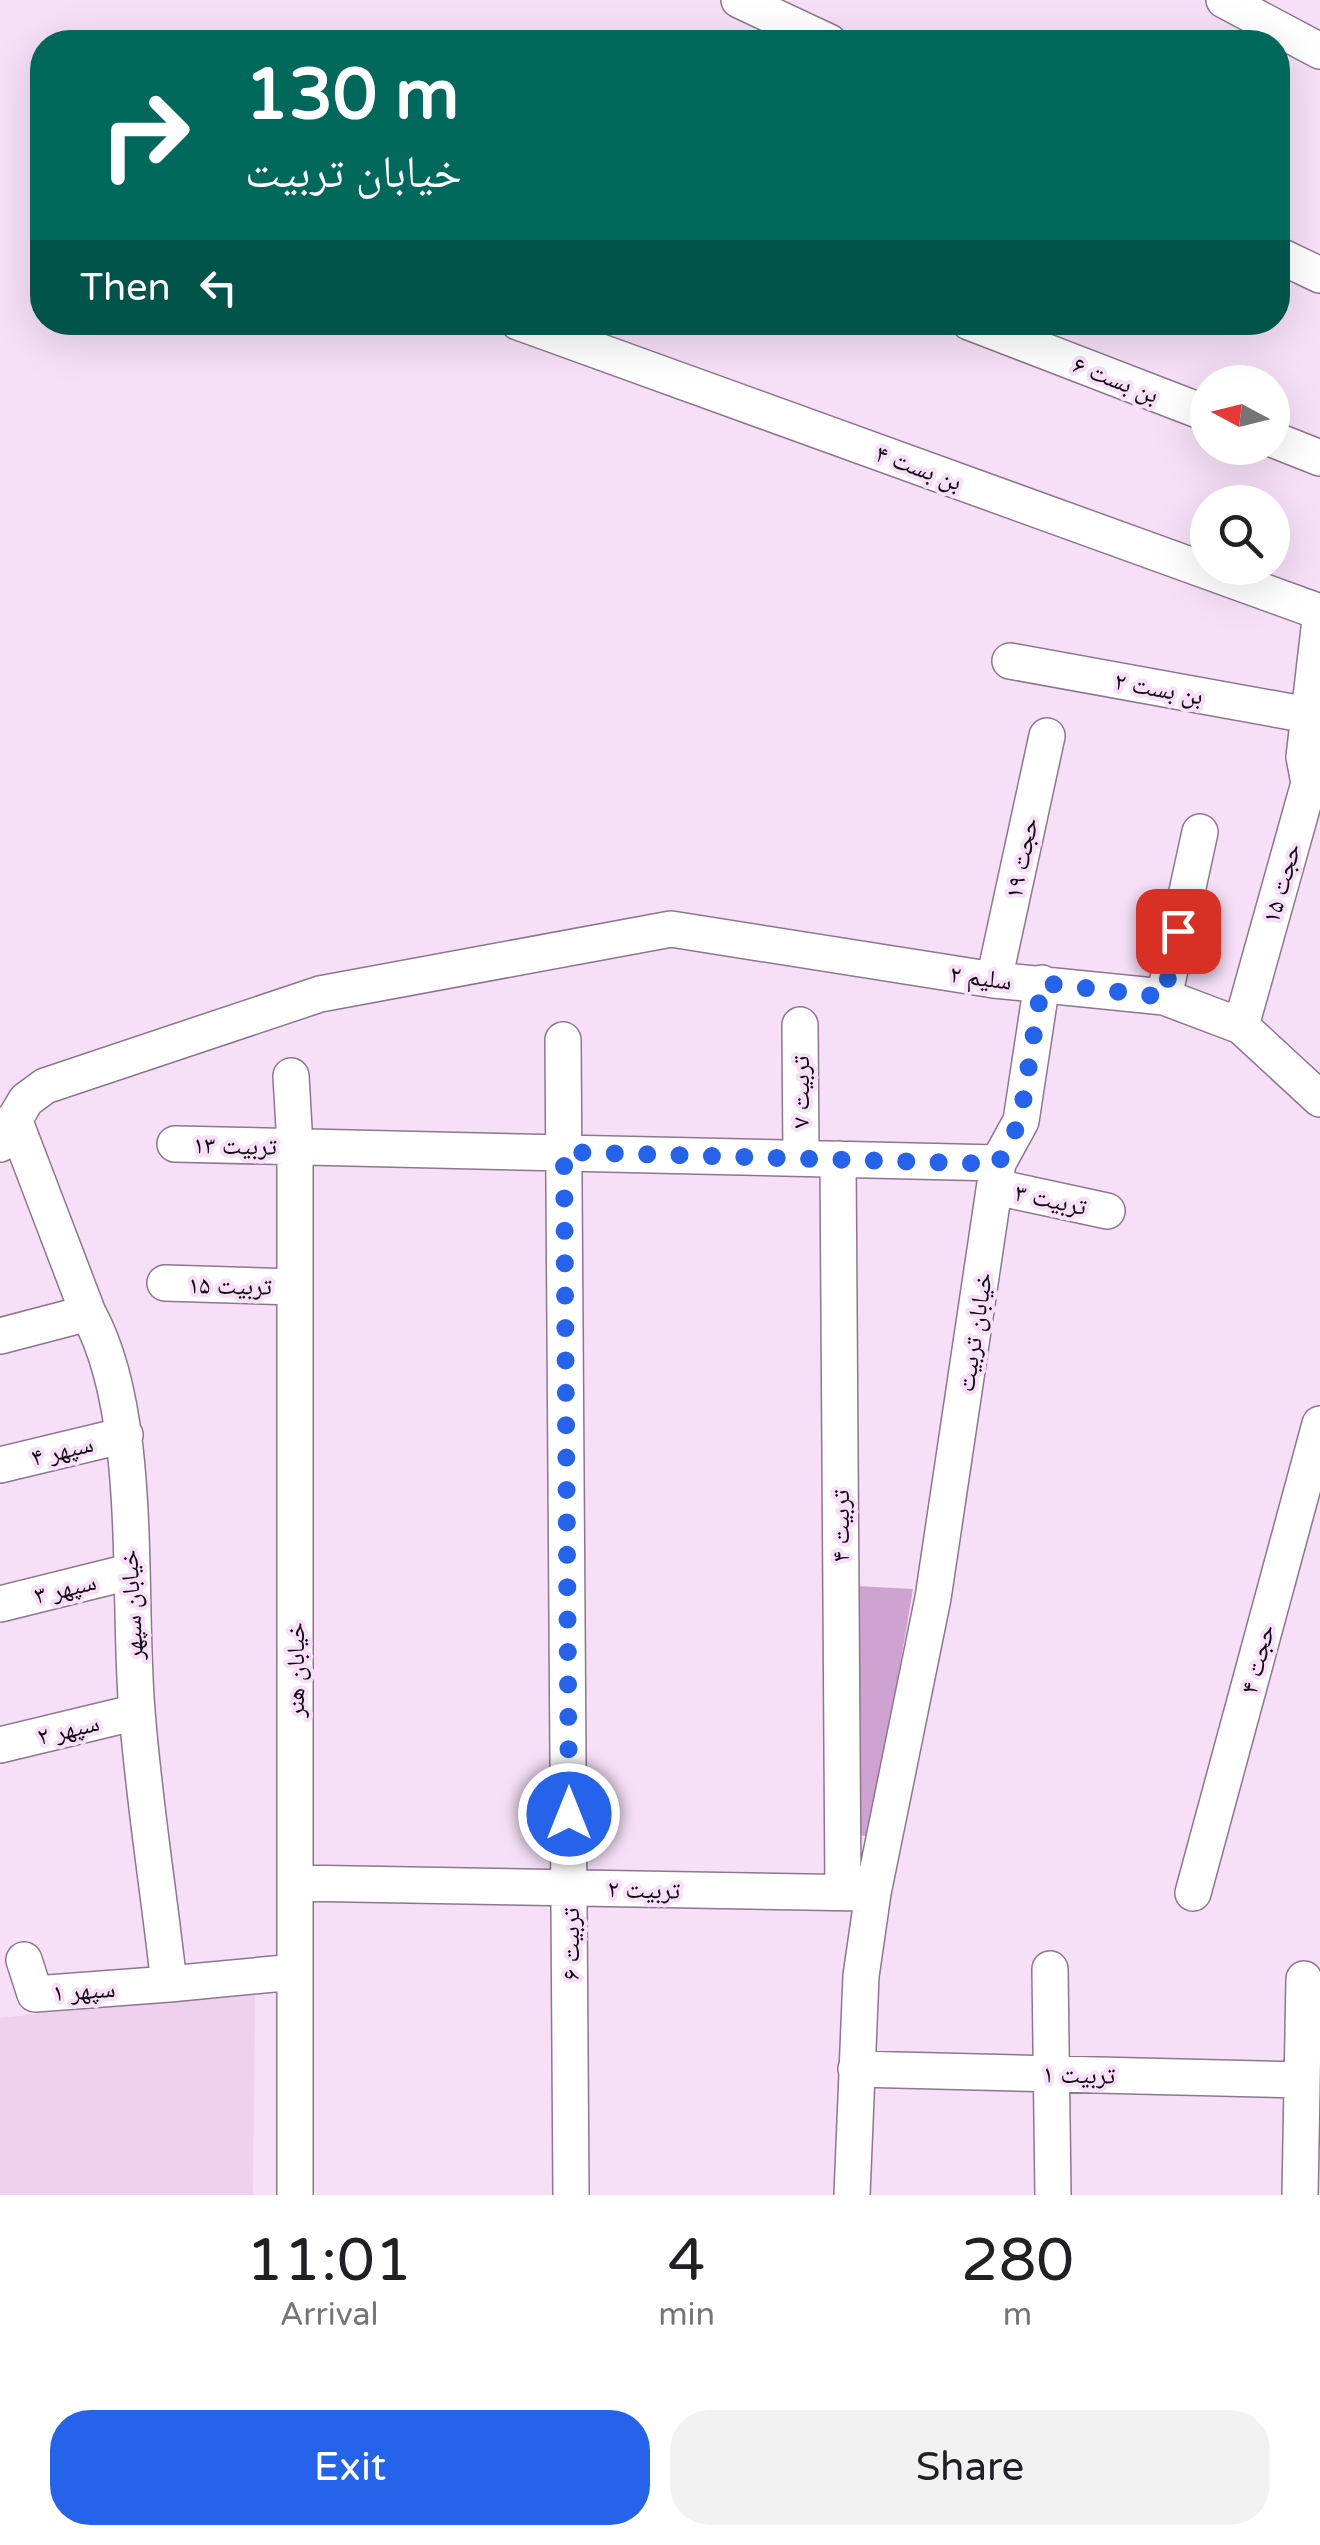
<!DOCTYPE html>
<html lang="en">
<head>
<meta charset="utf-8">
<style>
  :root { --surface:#fff; --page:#f2f2f2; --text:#202124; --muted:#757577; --accent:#2563eb }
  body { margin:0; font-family:"Varela Round","Noto Naskh Arabic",sans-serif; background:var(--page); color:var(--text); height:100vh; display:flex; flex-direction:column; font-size:38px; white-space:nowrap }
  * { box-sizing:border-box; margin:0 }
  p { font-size:32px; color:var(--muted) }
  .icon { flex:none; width:55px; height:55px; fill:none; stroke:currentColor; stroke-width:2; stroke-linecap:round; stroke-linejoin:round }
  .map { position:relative; height:2195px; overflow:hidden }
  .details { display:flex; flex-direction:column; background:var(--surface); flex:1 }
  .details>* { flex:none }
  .guide { position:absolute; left:30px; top:30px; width:1260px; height:305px; border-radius:40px; box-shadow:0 10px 40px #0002; background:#00695c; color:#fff; overflow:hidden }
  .needle { width:65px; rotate:277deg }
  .controls { position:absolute; left:1190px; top:365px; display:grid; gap:20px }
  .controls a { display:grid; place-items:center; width:100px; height:100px; border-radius:50%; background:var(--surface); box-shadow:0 10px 40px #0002; font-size:50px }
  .pin { position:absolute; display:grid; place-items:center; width:85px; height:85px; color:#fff; margin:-42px; border-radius:20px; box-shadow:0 5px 15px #0006 }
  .me { position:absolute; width:110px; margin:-55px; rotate:0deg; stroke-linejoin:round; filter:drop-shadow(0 0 8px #0008) }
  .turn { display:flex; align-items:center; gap:35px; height:210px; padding:0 50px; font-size:45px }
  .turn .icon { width:130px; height:130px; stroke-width:2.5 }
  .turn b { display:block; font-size:70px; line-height:85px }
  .then { display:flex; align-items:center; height:95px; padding:0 50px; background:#0003; gap:20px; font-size:38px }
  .eta { display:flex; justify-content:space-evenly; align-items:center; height:170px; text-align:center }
  .eta b { font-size:60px; font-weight:600; line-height:70px }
  .action { display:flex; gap:20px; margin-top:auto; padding:20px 50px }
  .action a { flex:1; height:115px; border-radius:40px; background:var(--accent); color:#fff; font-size:40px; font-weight:600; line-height:115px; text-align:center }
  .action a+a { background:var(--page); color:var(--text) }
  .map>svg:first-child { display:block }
  .built { fill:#eed1ee }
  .green { fill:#cfa3d1 }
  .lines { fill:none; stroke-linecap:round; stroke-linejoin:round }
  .minor-casing { stroke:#8c778c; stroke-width:38 }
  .minor { stroke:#fff; stroke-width:35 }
  .route { stroke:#2563eb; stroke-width:18; stroke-dasharray:0 32.4 }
  .labels { text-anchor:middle; stroke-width:8; stroke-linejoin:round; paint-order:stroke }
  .street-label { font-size:25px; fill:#110a11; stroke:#f6dff7 }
</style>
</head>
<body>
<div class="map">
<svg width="1320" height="2195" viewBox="0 0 1320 2195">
  <rect width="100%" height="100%" fill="#f6dff7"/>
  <path class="built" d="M 255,1989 L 253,2195 L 0,2195 L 0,2018 Z"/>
  <path class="green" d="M 855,1586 L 913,1589 L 871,1837 L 858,1835 Z"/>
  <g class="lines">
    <defs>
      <path id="minor" d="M 739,0 L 829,42
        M 1224,0 L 1320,51
        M 1278,255 L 1320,275
        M 518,322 L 1320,612
        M 969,322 L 1208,414
        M 1272,439 L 1320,458
        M 1010,661 L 1308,715
        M 994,980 L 1047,736
        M 1164,997 L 1200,832
        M 800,1025 L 801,1158
        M 1241,1026 L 1309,783 L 1304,757 L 1320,620
        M 563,1040 L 571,2195
        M 291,1076 L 295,1146 L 295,2195
        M 14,1119 L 88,1313 C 144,1414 127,1594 137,1711 C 144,1802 159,1893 169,1984 L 295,1972
        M 0,1144 L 26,1100 L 45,1086 L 320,994 L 671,929 L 994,980 L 1164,997 L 1241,1026 L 1320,1099
        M 175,1144 L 998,1163
        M 838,1159 L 843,1892
        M 996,1187 L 1107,1211
        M 165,1283 L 295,1287
        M 0,1336 L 88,1313
        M 0,1465 L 125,1435
        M 0,1604 L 129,1572
        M 0,1745 L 137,1712
        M 295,1883 L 864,1893
        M 1193,1893 L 1320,1424
        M 24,1960 L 35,1994 L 169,1984
        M 1050,1969 L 1053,2195
        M 856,2069 L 1302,2080
        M 852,2195 L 861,1976 L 873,1893 L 933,1598 L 998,1163 L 1021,1121 L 1042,983
        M 1300,2195 L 1304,1979"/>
    </defs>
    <use href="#minor" class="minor-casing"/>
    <use href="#minor" class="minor"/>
  </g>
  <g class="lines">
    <path class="route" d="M 569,1814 L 564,1152 L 998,1164 L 1020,1121 L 1042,983 L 1164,997 L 1178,931"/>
  </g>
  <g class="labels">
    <g class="street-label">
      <text transform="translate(1116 379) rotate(21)" y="9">بن بست ۶</text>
      <text transform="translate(919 467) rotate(20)" y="9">بن بست ۴</text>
      <text transform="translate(1159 688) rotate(10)" y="9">بن بست ۲</text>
      <text transform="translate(1021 858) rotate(-78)" y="9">حجت ۱۹</text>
      <text transform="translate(1281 883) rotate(-74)" y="9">حجت ۱۵</text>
      <text transform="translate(981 977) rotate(7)" y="9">سلیم ۲</text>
      <text transform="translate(800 1092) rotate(-90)" y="9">تربیت ۷</text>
      <text transform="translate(235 1145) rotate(1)" y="9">تربیت ۱۳</text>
      <text transform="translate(1051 1199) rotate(12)" y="9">تربیت ۳</text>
      <text transform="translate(230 1285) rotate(1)" y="9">تربیت ۱۵</text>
      <text transform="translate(974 1332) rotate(-81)" y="9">خیابان تربیت</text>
      <text transform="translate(62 1450) rotate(-14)" y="9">سپهر ۴</text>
      <text transform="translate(840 1526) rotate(-90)" y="9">تربیت ۴</text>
      <text transform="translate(65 1588) rotate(-14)" y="9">سپهر ۳</text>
      <text transform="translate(131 1605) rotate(-93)" y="9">خیابان سپهر</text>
      <text transform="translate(1257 1659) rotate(-75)" y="9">حجت ۴</text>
      <text transform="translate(295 1670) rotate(-90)" y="9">خیابان هنر</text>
      <text transform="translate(68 1729) rotate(-14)" y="9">سپهر ۲</text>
      <text transform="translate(644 1889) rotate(1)" y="9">تربیت ۲</text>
      <text transform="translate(570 1944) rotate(-90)" y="9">تربیت ۶</text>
      <text transform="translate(84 1990) rotate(-4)" y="9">سپهر ۱</text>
      <text transform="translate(1079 2074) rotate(1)" y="9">تربیت ۱</text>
    </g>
  </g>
</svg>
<div class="controls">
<a><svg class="needle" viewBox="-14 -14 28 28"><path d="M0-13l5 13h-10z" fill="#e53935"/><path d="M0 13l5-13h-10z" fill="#757577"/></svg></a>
<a><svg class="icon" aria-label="search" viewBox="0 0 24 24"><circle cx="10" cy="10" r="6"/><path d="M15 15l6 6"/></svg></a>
</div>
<div class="pin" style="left:1178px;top:931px;background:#d93025"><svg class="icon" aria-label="arrive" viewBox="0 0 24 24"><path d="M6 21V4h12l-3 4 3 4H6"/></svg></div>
<svg class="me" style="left:569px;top:1814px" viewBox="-20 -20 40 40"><circle r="17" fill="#2563eb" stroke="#fff" stroke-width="3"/><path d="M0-11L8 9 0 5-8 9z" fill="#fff"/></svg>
<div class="guide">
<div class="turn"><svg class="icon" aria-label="right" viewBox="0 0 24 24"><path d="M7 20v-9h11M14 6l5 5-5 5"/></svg><div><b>130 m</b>خیابان تربیت</div></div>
<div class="then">Then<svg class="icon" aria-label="left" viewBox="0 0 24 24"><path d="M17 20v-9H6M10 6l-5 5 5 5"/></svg></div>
</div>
</div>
<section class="details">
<div class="eta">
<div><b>11:01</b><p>Arrival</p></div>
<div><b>4</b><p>min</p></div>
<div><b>280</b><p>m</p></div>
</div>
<div class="action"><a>Exit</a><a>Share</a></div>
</section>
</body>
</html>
